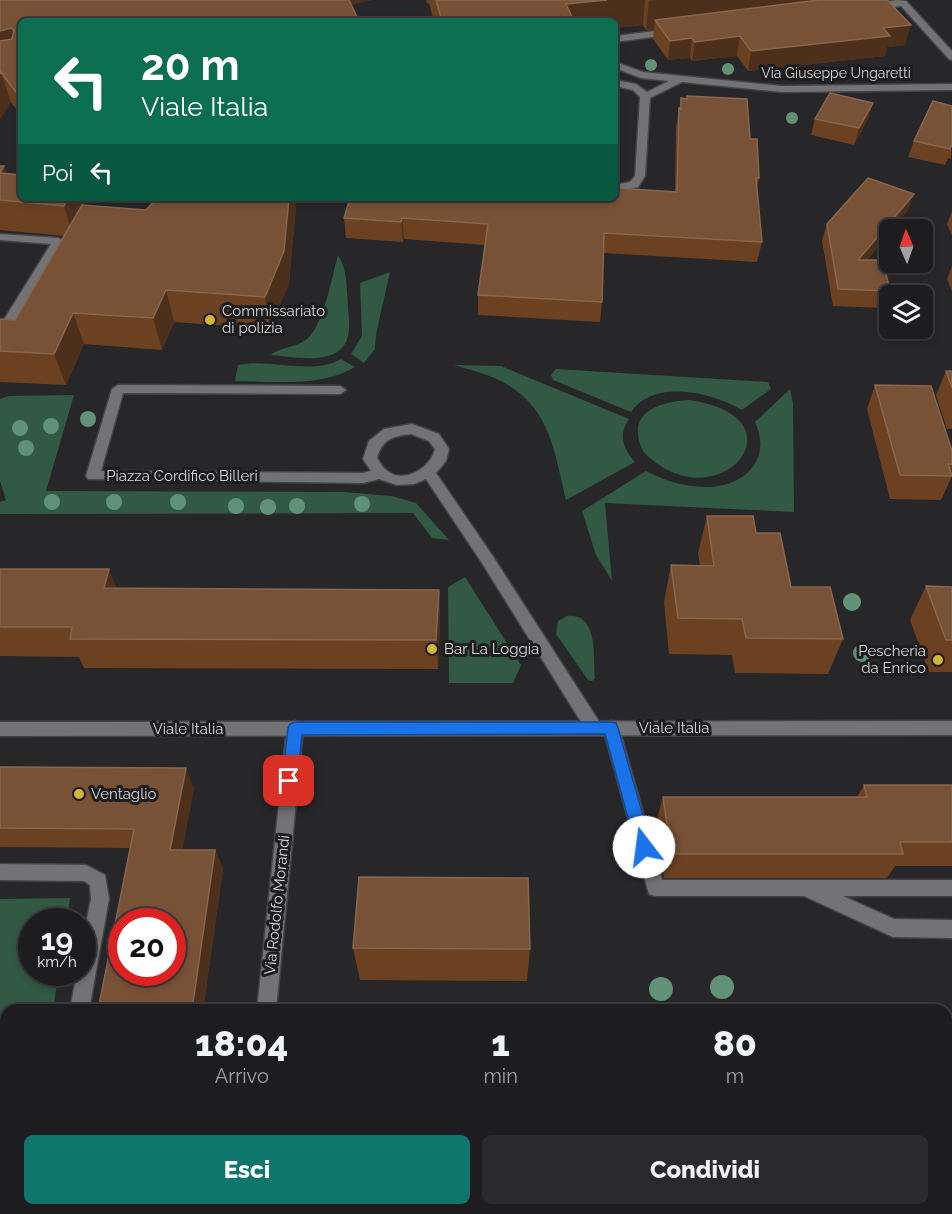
<!DOCTYPE html>
<html lang="it">
<head>
<meta charset="utf-8">
<style>
  :root { --surface:#1d1c1f; --page:#2a292c; --text:#f1f3f6; --muted:#a0a1a4; --line:#3b3a3d; --accent:#0f766e }
  body { margin:0; font-family:Raleway,sans-serif; background:var(--page); color:var(--text); height:100vh; display:flex; flex-direction:column; font-size:22px; white-space:nowrap }
  * { box-sizing:border-box; margin:0 }
  p { font-size:20px; color:var(--muted) }
  .icon { flex:none; width:33px; height:33px; fill:none; stroke:currentColor; stroke-width:2; stroke-linecap:round; stroke-linejoin:round }
  .map { position:relative; flex:1; overflow:hidden }
  .side { position:absolute; left:0px; top:1004px; width:952px; height:212px; display:flex; flex-direction:column; background:var(--surface); border-radius:18px 18px 0 0; box-shadow:0 3px 9px #0003,0 0 0 2px var(--line) }
  .side>* { flex:none }
  .hud { position:absolute; left:18px; top:18px; width:600px; height:183px; border-radius:9px; box-shadow:0 3px 9px #0003,0 0 0 2px var(--line); background:#0b6e4f; color:#fff; overflow:hidden }
  .needle { width:39px; rotate:358deg }
  .tools { position:absolute; left:879px; top:219px; display:grid; gap:12px }
  .tools a { display:grid; place-items:center; width:54px; height:54px; border-radius:9px; background:var(--surface); box-shadow:0 3px 9px #0003,0 0 0 2px var(--line); font-size:30px }
  .speed { position:absolute; left:18px; top:908px; display:flex; gap:12px; font-size:30px; font-weight:700; text-align:center }
  .speed>* { display:grid; place-content:center; width:78px; height:78px; border-radius:50%; background:var(--surface); box-shadow:0 3px 9px #0003,0 0 0 2px var(--line); line-height:1 }
  .speed small { font-size:15px; font-weight:400 }
  .speed .limit { border:9px solid #d22; background:#fff; color:#111 }
  .pin { position:absolute; display:grid; place-items:center; width:51px; height:51px; color:#fff; margin:-26px; border-radius:12px; box-shadow:0 3px 9px #0006 }
  .me { position:absolute; width:66px; margin:-33px; rotate:345deg; stroke-linejoin:round; filter:drop-shadow(0 0 4px #0008) }
  .turn { display:flex; align-items:center; gap:21px; height:126px; padding:0 24px; font-size:27px }
  .turn .icon { width:78px; height:78px; stroke-width:2.5 }
  .turn b { display:block; font-size:42px; line-height:51px }
  .then { display:flex; align-items:center; height:57px; padding:0 24px; background:#0003; gap:12px; font-size:22px }
  .eta { display:flex; justify-content:space-evenly; align-items:center; height:102px; text-align:center }
  .eta b { font-size:36px; font-weight:800; line-height:42px }
  .button { display:flex; gap:12px; margin-top:auto; padding:12px 24px }
  .button a { flex:1; height:69px; border-radius:9px; background:var(--accent); color:#fff; font-size:24px; font-weight:800; line-height:69px; text-align:center }
  .button a+a { background:var(--page); color:var(--text) }
  .map>svg:first-child { display:block }
  .green { fill:#325944 }
  .lines { fill:none; stroke-linecap:round; stroke-linejoin:round }
  .lane-casing { stroke:#444345; stroke-width:3 }
  .street-casing { stroke:#444345; stroke-width:3 }
  .secondary-casing { stroke:#444345; stroke-width:3 }
  .lane { fill:#737275; fill-rule:evenodd }
  .street { fill:#737275; fill-rule:evenodd }
  .secondary { fill:#737275; fill-rule:evenodd }
  .tree { fill:#619278 }
  .wall { fill:#6c4122 }
  .shaded-wall { fill:#4c301c }
  .building { fill:#785236; stroke:#87674f; stroke-width:1.5; fill-rule:evenodd }
  .route { fill:#1a73e8; stroke:#114b97; stroke-width:1.5 }
  .poi-dot { fill:#d1b736; stroke:#1d1c1f; stroke-width:2 }
  .labels { text-anchor:middle; stroke-width:6; stroke-linejoin:round; paint-order:stroke }
  .far-street-label { font-size:14px; fill:#d8d8da; stroke:#1d1c1f }
  .poi-label { font-size:15px; fill:#d8d8da; stroke:#1d1c1f; text-anchor:start }
  .street-label { font-size:15px; fill:#d8d8da; stroke:#1d1c1f }
</style>
</head>
<body>
<div class="map">
<svg width="952" height="1214" viewBox="0 0 952 1214">
  <rect width="100%" height="100%" fill="#272629"/>
  <path class="green" d="M 338,255 C 348,270 346,288 348,305 C 348,313 350,321 349,329 C 347,369 297,357 271,355 C 279,347 297,348 308,338 C 324,323 332,277 338,255 Z
    M 390,272 L 376,334 L 375,349 L 364,363 L 351,354 L 362,336 L 360,283 Z
    M 341,359 L 355,367 C 320,388 274,381 235,381 L 238,365 C 271,358 311,376 341,359 Z
    M 454,365 L 501,366 L 629,419 C 618,435 623,448 635,462 L 566,500 C 554,450 550,405 499,380 C 485,373 469,370 454,365 Z
    M 556,369 L 768,382 L 771,389 L 742,410 C 713,393 655,378 631,412 L 553,380 L 551,375 Z
    M 790,389 L 793,403 L 794,512 L 605,503 L 612,581 L 596,555 L 582,511 L 646,471 C 665,481 683,486 704,487 C 743,488 773,460 755,422 Z
    M 74,395 L 46,491 L 343,492 L 392,496 L 416,503 L 449,540 L 432,538 L 413,513 L 0,514 L 0,502 L 6,500 L 0,481 L 0,399 L 9,396 Z
    M 689,400 C 807,417 721,520 650,458 C 642,452 639,444 638,434 C 635,407 670,401 689,400 Z
    M 465,577 L 521,665 L 513,683 L 449,683 L 448,587 Z
    M 567,616 C 599,613 593,657 595,678 L 592,681 L 588,680 L 556,634 L 558,621 Z
    M 70,898 L 67,921 L 32,921 L 32,972 L 59,972 L 53,1009 L 6,1010 L 6,1022 L 0,1022 L 0,899 Z"/>
  <g class="lines">
    <defs>
      <path id="lane" d="M 118,385 L 340,386 L 346,390 L 340,394 L 123,393 L 101,471 L 363,473 L 371,471 L 363,459 L 369,441 L 384,429 L 412,424 L 439,434 L 449,449 L 446,461 L 436,473 L 492,555 L 600,723 L 602,728 L 600,733 L 594,735 L 588,733 L 482,563 L 426,479 L 414,484 L 397,485 L 379,479 L 363,483 L 88,479 L 86,476 L 112,389 ZM 411,434 L 429,441 L 435,449 C 431,468 403,485 386,470 C 382,467 380,462 377,458 C 382,439 393,436 411,434 Z
        M 611,721 L 617,723 L 619,728 L 662,880 L 952,880 L 952,896 L 843,896 L 894,919 L 952,920 L 952,938 L 893,937 L 804,896 L 655,896 L 649,894 L 603,728 L 605,723 Z"/>
      <path id="street" d="M 896,0 L 906,1 L 952,51 L 952,60 L 949,59 L 901,6 L 871,10 L 867,7 Z
        M 672,29 L 677,32 L 675,34 L 615,42 L 615,36 Z
        M 615,62 L 643,72 L 782,86 L 952,84 L 952,90 L 782,92 L 682,82 L 650,98 L 645,176 L 638,187 L 615,191 L 615,185 L 630,182 L 635,176 L 640,97 L 633,90 L 615,86 L 615,80 L 636,84 L 647,92 L 669,81 L 641,78 L 615,68 Z
        M 0,234 L 58,238 L 64,241 L 6,336 L 0,340 L 0,326 L 51,244 L 0,240 Z
        M 295,721 L 301,723 L 303,728 L 276,1010 L 257,1010 L 287,728 L 289,723 Z
        M 0,864 L 86,865 L 105,875 L 109,899 L 89,1010 L 70,1010 L 77,972 L 82,972 L 82,943 L 91,899 L 90,885 L 84,881 L 0,880 Z
        M 0,1049 L 6,1049 L 6,1069 L 0,1069 Z"/>
      <path id="secondary" d="M 952,721 L 952,735 L 0,736 L 0,722 Z"/>
    </defs>
    <use href="#lane" class="lane-casing"/>
    <use href="#street" class="street-casing"/>
    <use href="#secondary" class="secondary-casing"/>
    <use href="#lane" class="lane"/>
    <use href="#street" class="street"/>
    <use href="#secondary" class="secondary"/>
  </g>
  <g class="tree">
    <circle cx="651" cy="65" r="6"/>
    <circle cx="728" cy="69" r="6"/>
    <circle cx="792" cy="118" r="6"/>
    <circle cx="88" cy="419" r="8"/>
    <circle cx="51" cy="426" r="8"/>
    <circle cx="20" cy="428" r="8"/>
    <circle cx="26" cy="448" r="8"/>
    <circle cx="52" cy="502" r="8"/>
    <circle cx="114" cy="502" r="8"/>
    <circle cx="178" cy="502" r="8"/>
    <circle cx="362" cy="504" r="8"/>
    <circle cx="236" cy="506" r="8"/>
    <circle cx="297" cy="506" r="8"/>
    <circle cx="268" cy="507" r="8"/>
    <circle cx="852" cy="602" r="9"/>
    <circle cx="862" cy="653" r="9"/>
    <circle cx="722" cy="987" r="12"/>
    <circle cx="661" cy="989" r="12"/>
  </g>
  <path class="wall" d="M 0,0 L 351,5 L 21,21 L 21,116 L 11,102 L 0,119 Z
    M 426,0 L 887,0 L 905,45 L 887,47 L 885,56 L 748,71 L 737,56 L 692,61 L 690,58 L 668,60 L 653,39 L 654,29 L 646,30 L 643,25 L 615,28 L 615,21 L 434,21 L 429,3 L 427,4 Z
    M 681,98 L 750,139 L 759,178 L 757,188 L 762,242 L 757,262 L 604,253 L 602,302 L 600,322 L 478,315 L 478,295 L 485,245 L 404,239 L 403,242 L 346,238 L 344,218 L 675,192 L 676,128 Z
    M 952,106 L 951,159 L 948,158 L 945,165 L 908,157 L 914,141 Z
    M 815,119 L 868,119 L 854,145 L 811,135 Z
    M 0,166 L 4,166 L 7,174 L 86,205 L 146,210 L 157,198 L 295,198 L 296,206 L 289,283 L 270,329 L 174,322 L 162,350 L 84,344 L 66,385 L 0,382 L 0,319 L 15,320 L 64,236 L 0,230 Z
    M 908,210 L 867,260 L 890,291 L 884,308 L 833,306 L 822,240 L 827,224 Z
    M 952,211 L 952,236 L 947,224 Z
    M 952,266 L 952,291 L 947,279 Z
    M 946,371 L 952,371 L 952,429 L 947,429 L 936,395 Z
    M 875,385 L 952,451 L 952,476 L 941,500 L 890,499 L 867,409 Z
    M 707,516 L 756,533 L 791,587 L 843,639 L 828,674 L 735,673 L 732,655 L 669,654 L 664,602 L 671,565 L 700,565 L 698,553 Z
    M 0,569 L 116,588 L 439,590 L 440,620 L 438,669 L 84,668 L 79,657 L 0,656 Z
    M 926,586 L 952,587 L 952,672 L 929,672 L 910,620 Z
    M 0,767 L 194,788 L 182,850 L 215,850 L 223,869 L 203,1010 L 98,1010 L 130,848 L 0,847 Z
    M 864,785 L 952,785 L 952,866 L 895,866 L 887,878 L 664,878 L 656,822 L 663,797 L 857,797 Z
    M 353,948 L 530,949 L 527,981 L 360,980 Z
    M 316,1209 L 546,1209 L 545,1214 L 316,1214 Z"/>
  <path class="shaded-wall" d="M 342,0 L 373,0 L 342,7 Z
    M 607,0 L 645,0 L 643,25 L 615,28 L 615,21 L 565,21 L 566,4 Z
    M 654,0 L 866,0 L 655,20 L 654,29 L 646,30 L 649,1 Z
    M 911,25 L 905,45 L 887,47 L 885,56 L 748,71 L 751,51 L 883,28 Z
    M 11,28 L 20,58 L 0,63 L 0,31 Z
    M 740,36 L 737,56 L 692,61 L 695,42 Z
    M 692,38 L 690,58 L 668,60 L 670,41 Z
    M 1,72 L 11,102 L 0,119 L 0,74 Z
    M 873,103 L 868,119 L 854,145 L 859,128 Z
    M 4,166 L 15,197 L 0,173 Z
    M 914,194 L 908,210 L 892,230 L 890,230 L 890,232 L 853,276 L 858,260 Z
    M 68,198 L 83,198 L 87,209 L 73,236 L 64,206 Z
    M 289,198 L 295,198 L 296,206 L 289,283 L 270,329 L 265,297 Z
    M 402,218 L 404,239 L 403,242 L 401,222 Z
    M 166,290 L 174,322 L 162,350 L 153,318 Z
    M 73,313 L 84,344 L 66,385 L 54,354 Z
    M 109,569 L 121,600 L 104,588 Z
    M 439,590 L 440,620 L 438,669 L 436,640 Z
    M 186,768 L 194,788 L 179,869 L 170,850 Z
    M 215,850 L 223,869 L 203,1010 L 192,1010 Z
    M 159,1209 L 174,1209 L 173,1214 L 158,1214 Z"/>
  <path class="building" d="M 0,0 L 349,0 L 359,21 L 21,21 L 21,99 L 1,72 L 0,74 L 0,41 L 12,39 L 14,30 L 11,28 L 0,31 Z
    M 436,0 L 607,0 L 566,4 L 574,21 L 525,21 L 524,18 L 488,21 L 442,21 Z
    M 819,0 L 887,0 L 911,25 L 883,28 L 890,36 L 751,51 L 740,36 L 695,42 L 692,38 L 670,41 L 655,20 Z
    M 830,93 L 873,103 L 859,128 L 815,119 Z
    M 687,96 L 747,99 L 750,139 L 757,139 L 759,178 L 756,178 L 762,242 L 604,233 L 602,302 L 478,295 L 488,224 L 402,218 L 401,222 L 344,218 L 350,198 L 615,198 L 615,188 L 677,192 L 679,108 L 681,109 L 681,98 L 687,99 Z
    M 933,101 L 952,106 L 952,145 L 950,149 L 914,141 Z
    M 0,166 L 4,166 L 0,173 Z
    M 0,173 L 21,175 L 21,198 L 68,198 L 64,206 L 0,200 Z
    M 868,178 L 914,194 L 858,260 L 883,260 L 890,291 L 838,289 L 827,224 Z
    M 157,198 L 289,198 L 284,251 L 265,297 L 166,290 L 153,318 L 73,313 L 54,354 L 0,351 L 0,319 L 15,320 L 82,205 L 146,210 Z
    M 946,371 L 952,371 L 952,388 Z
    M 875,385 L 931,386 L 952,451 L 952,464 L 948,464 L 952,476 L 900,475 Z
    M 707,516 L 753,516 L 756,533 L 780,533 L 791,587 L 830,587 L 843,639 L 746,638 L 742,619 L 678,618 L 671,565 L 714,566 Z
    M 0,569 L 109,569 L 104,588 L 439,590 L 436,640 L 70,639 L 72,627 L 0,627 Z
    M 926,586 L 952,587 L 952,640 L 946,640 Z
    M 0,767 L 186,768 L 170,850 L 215,850 L 192,1010 L 98,1010 L 134,829 L 0,828 ZM 122,921 L 172,921 L 172,972 L 122,972 Z
    M 864,785 L 952,785 L 952,842 L 900,842 L 903,854 L 671,854 L 663,797 L 867,797 Z
    M 359,877 L 528,878 L 530,949 L 353,948 Z
    M 0,1179 L 6,1180 L 6,1209 L 159,1209 L 158,1214 L 0,1214 Z
    M 316,1209 L 482,1209 L 482,1214 L 316,1214 Z"/>
  <path class="route" d="M 295,722 L 611,722 L 616,723 L 618,728 L 652,847 L 650,852 L 644,854 L 638,852 L 636,847 L 605,734 L 302,735 L 297,781 L 295,785 L 289,787 L 284,785 L 282,781 L 288,728 L 290,724 Z"/>
  <g class="poi-dot">
    <circle cx="210" cy="320" r="6"/>
    <circle cx="432" cy="649" r="6"/>
    <circle cx="938" cy="660" r="6"/>
    <circle cx="79" cy="794" r="6"/>
  </g>
  <g class="labels">
    <g class="far-street-label">
      <text x="836" y="78">Via Giuseppe Ungaretti</text>
    </g>
    <g class="poi-label">
      <text x="222" y="316">Commissariato<tspan x="222" dy="17">di polizia</tspan></text>
      <text x="444" y="654">Bar La Loggia</text>
      <text x="926" y="656" text-anchor="end">Pescheria<tspan x="926" dy="17">da Enrico</tspan></text>
      <text x="91" y="799">Ventaglio</text>
    </g>
    <g class="street-label">
      <text x="182" y="481">Piazza Cordifico Billeri</text>
      <text x="674" y="733">Viale Italia</text>
      <text x="188" y="734">Viale Italia</text>
      <text transform="translate(277 905) rotate(-84)" y="5">Via Rodolfo Morandi</text>
    </g>
  </g>
</svg>
<div class="tools">
<a><svg class="needle" viewBox="-14 -14 28 28"><path d="M0-13l5 13h-10z" fill="#e53935"/><path d="M0 13l5-13h-10z" fill="#a0a1a4"/></svg></a>
<a><svg class="icon" aria-label="layers" viewBox="0 0 24 24"><path d="M12 4l9 5-9 5-9-5zM3 14l9 5 9-5"/></svg></a>
</div>
<div class="speed"><div>19<small>km/h</small></div><div class="limit">20</div></div>
<div class="pin" style="left:289px;top:781px;background:#d93025"><svg class="icon" aria-label="arrive" viewBox="0 0 24 24"><path d="M6 21V4h12l-3 4 3 4H6"/></svg></div>
<svg class="me" style="left:644px;top:847px" viewBox="-20 -20 40 40"><circle r="19" fill="#fff"/><path d="M0-13L10 11 0 6-10 11z" fill="#1a73e8"/></svg>
<div class="hud">
<div class="turn"><svg class="icon" aria-label="left" viewBox="0 0 24 24"><path d="M17 20v-9H6M10 6l-5 5 5 5"/></svg><div><b>20 m</b>Viale Italia</div></div>
<div class="then">Poi<svg class="icon" aria-label="left" viewBox="0 0 24 24"><path d="M17 20v-9H6M10 6l-5 5 5 5"/></svg></div>
</div>
<section class="side">
<div class="eta">
<div><b>18:04</b><p>Arrivo</p></div>
<div><b>1</b><p>min</p></div>
<div><b>80</b><p>m</p></div>
</div>
<div class="button"><a>Esci</a><a>Condividi</a></div>
</section>
</div>
</body>
</html>
